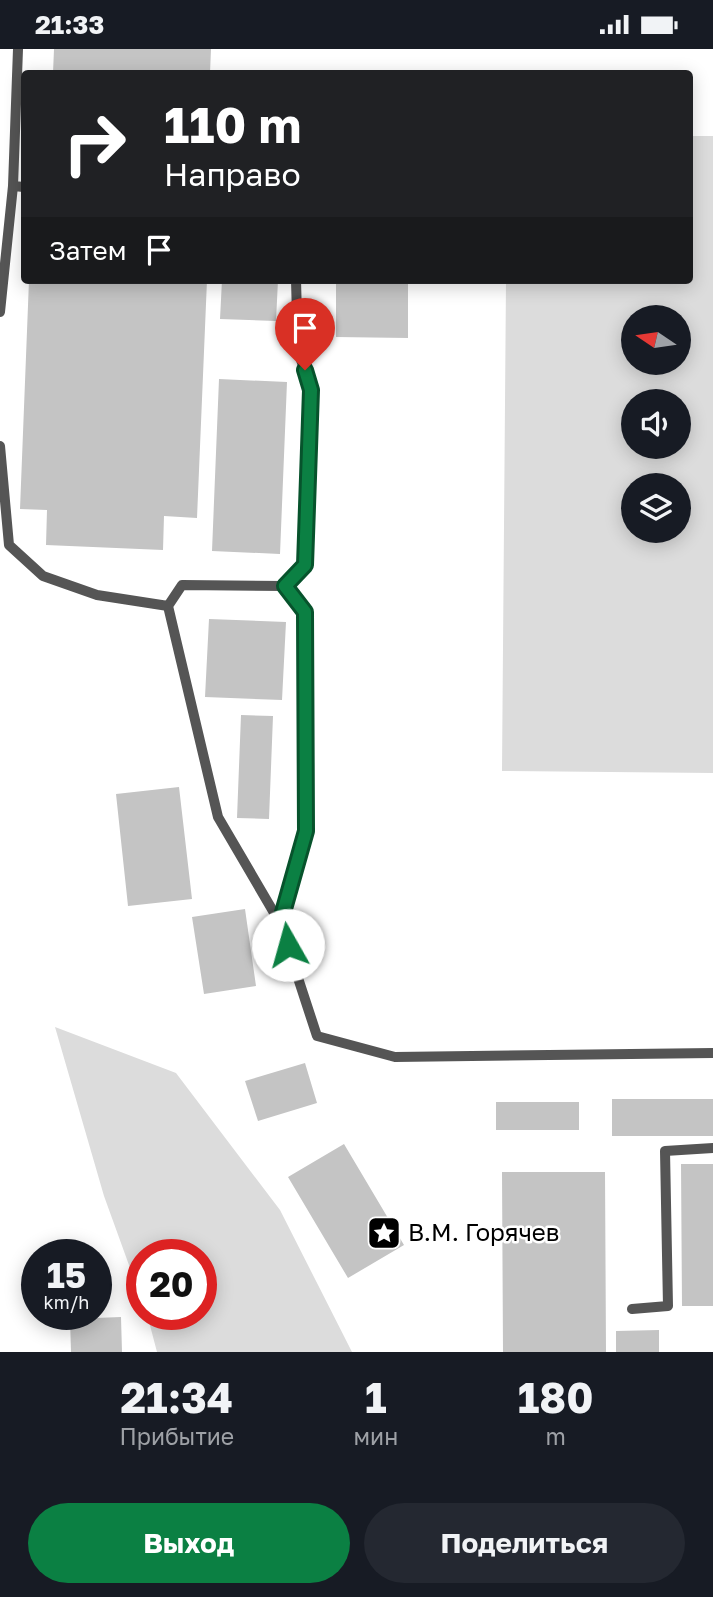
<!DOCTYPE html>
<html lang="ru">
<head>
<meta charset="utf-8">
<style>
  :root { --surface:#171b24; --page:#242831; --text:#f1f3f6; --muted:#9ea1a6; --accent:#0b8043 }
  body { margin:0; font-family:"Golos Text",sans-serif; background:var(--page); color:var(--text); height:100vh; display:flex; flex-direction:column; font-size:26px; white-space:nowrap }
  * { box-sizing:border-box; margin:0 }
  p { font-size:23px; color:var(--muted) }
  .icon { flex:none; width:38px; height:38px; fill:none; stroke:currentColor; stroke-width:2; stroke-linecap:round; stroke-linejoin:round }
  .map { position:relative; height:1303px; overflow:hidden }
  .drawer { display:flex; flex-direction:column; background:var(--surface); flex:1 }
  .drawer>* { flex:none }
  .hud { position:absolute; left:21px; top:21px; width:672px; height:214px; border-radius:7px; box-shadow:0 4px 18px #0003; background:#202124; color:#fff; overflow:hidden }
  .needle { width:46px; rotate:283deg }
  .tools { position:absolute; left:621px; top:256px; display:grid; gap:14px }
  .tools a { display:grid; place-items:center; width:70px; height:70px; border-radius:50%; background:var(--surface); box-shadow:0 4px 18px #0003; font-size:35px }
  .speed { position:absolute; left:21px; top:1190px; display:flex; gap:14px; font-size:35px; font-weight:700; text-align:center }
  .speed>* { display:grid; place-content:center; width:91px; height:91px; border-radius:50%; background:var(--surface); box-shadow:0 4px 18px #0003; line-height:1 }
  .speed small { font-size:18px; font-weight:400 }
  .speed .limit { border:10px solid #d22; background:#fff; color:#111 }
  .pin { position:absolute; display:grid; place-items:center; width:60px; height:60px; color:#fff; margin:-72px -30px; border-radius:50% 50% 50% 0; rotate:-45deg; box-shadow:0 0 7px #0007 }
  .pin .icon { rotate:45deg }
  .me { position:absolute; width:77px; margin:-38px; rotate:353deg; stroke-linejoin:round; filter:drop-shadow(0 0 5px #0008) }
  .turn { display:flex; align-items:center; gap:24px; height:147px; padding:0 28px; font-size:32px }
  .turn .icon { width:91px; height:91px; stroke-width:2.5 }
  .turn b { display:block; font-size:49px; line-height:60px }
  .then { display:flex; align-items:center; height:66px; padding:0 28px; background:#0003; gap:14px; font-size:26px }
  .eta { display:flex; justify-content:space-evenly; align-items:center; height:119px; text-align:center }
  .eta b { font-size:42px; font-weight:700; line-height:49px }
  .primary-button { display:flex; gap:14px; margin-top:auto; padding:14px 28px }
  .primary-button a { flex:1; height:80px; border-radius:42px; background:var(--accent); color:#fff; font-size:28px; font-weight:700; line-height:80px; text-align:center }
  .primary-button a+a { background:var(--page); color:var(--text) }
  .status { display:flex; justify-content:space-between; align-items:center; height:49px; padding:0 35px; background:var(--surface); direction:ltr }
  .status svg { height:19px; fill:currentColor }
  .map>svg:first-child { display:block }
  .green { fill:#dcdcdc; fill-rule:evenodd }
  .building { fill:#c4c4c4 }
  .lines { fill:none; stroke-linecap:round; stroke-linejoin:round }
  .service { stroke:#555; stroke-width:10 }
  .route-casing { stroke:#07532c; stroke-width:18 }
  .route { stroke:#0b8043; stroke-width:12 }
  .labels { text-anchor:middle; stroke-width:5; stroke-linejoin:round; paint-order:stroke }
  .poi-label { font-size:24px; fill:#000; stroke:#fff; text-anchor:start }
</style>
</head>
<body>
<div class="status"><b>21:33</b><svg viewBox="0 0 49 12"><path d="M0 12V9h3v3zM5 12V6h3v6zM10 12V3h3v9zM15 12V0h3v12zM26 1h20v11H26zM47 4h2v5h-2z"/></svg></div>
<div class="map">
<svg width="713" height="1303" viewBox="0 0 713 1303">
  <rect width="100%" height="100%" fill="#fff"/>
  <path class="green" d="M 690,87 L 713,87 L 713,724 L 502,722 L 506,231 L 690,231 ZM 634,268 L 679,268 L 679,313 L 634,313 ZM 634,352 L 679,352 L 679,397 L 634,397 ZM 634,436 L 679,436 L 679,481 L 634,481 Z
    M 55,978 L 176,1024 L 280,1161 L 352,1303 L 157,1303 L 147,1265 L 201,1265 L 201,1206 L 142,1206 L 142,1252 L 104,1147 Z"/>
  <path class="building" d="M 54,0 L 211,0 L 210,24 L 53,24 Z
    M 29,231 L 207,231 L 197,469 L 164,467 L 163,501 L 46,496 L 47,461 L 20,460 Z
    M 222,231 L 278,231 L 276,272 L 220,270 Z
    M 336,231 L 408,231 L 408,289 L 336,288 Z
    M 219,330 L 287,333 L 280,505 L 212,502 Z
    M 209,570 L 286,573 L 282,651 L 205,648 Z
    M 241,666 L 273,667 L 269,770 L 237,769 Z
    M 179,738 L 192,850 L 128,857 L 116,745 Z
    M 245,860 L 256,937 L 204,945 L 192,868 Z
    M 305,1014 L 317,1054 L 258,1072 L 245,1032 Z
    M 612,1050 L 713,1050 L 713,1087 L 612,1087 Z
    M 496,1053 L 579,1053 L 579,1081 L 496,1081 Z
    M 344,1095 L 404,1196 L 348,1229 L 288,1128 Z
    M 681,1115 L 713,1115 L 713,1257 L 682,1257 Z
    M 502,1123 L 605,1123 L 606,1303 L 503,1303 Z
    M 121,1268 L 122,1303 L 71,1303 L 70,1270 Z
    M 659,1281 L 659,1303 L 616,1303 L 616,1282 Z"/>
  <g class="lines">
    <path class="service" d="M 18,0 L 13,137 L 24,138
      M 296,231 L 298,302 L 311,341 L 305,516 L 285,537 L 182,536 L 168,557 L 218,768 L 280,874 L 317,987 L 395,1008 L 713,1004
      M 0,263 L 13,137
      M 0,397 L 9,496 L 43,527 L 97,546 L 168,557
      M 280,874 L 306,782 L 305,563 L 285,537
      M 632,1260 L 668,1257 L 665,1102 L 713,1099"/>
  </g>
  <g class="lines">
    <defs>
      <path id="route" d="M 288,896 L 280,874 L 306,782 L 305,563 L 285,537 L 305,516 L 311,341 L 305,321"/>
    </defs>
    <use href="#route" class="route-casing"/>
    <use href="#route" class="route"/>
  </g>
  <defs>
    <symbol id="sight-square" viewBox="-11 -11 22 22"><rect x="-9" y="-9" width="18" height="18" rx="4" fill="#000" stroke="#fff"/><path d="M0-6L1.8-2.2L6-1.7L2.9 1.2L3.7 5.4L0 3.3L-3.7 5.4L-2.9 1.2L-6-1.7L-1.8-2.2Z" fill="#fff"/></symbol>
  </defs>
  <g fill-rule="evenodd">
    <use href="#sight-square" x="365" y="1165" width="38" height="38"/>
  </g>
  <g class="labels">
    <g class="poi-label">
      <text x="408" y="1192">В.М. Горячев</text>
    </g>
  </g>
</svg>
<div class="tools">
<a><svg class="needle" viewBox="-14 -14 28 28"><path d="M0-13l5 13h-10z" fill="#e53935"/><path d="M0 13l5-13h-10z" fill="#9ea1a6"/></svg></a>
<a><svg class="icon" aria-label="sound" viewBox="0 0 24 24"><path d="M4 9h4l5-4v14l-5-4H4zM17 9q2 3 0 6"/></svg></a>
<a><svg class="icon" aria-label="layers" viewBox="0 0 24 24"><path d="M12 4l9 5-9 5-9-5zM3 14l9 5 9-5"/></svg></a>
</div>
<div class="speed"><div>15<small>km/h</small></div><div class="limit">20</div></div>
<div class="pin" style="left:305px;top:321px;background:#d93025"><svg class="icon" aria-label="arrive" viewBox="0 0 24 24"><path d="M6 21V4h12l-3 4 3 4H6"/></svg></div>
<svg class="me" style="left:288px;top:896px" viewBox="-20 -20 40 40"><circle r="19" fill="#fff"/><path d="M0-13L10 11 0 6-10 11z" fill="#0b8043"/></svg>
<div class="hud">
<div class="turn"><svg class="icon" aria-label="right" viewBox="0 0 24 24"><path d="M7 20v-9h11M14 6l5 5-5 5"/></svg><div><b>110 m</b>Направо</div></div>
<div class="then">Затем<svg class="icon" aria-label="arrive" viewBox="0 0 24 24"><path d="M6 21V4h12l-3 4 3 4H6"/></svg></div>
</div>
</div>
<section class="drawer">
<div class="eta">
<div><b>21:34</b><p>Прибытие</p></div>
<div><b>1</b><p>мин</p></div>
<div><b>180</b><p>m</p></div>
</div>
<div class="primary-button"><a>Выход</a><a>Поделиться</a></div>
</section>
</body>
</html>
